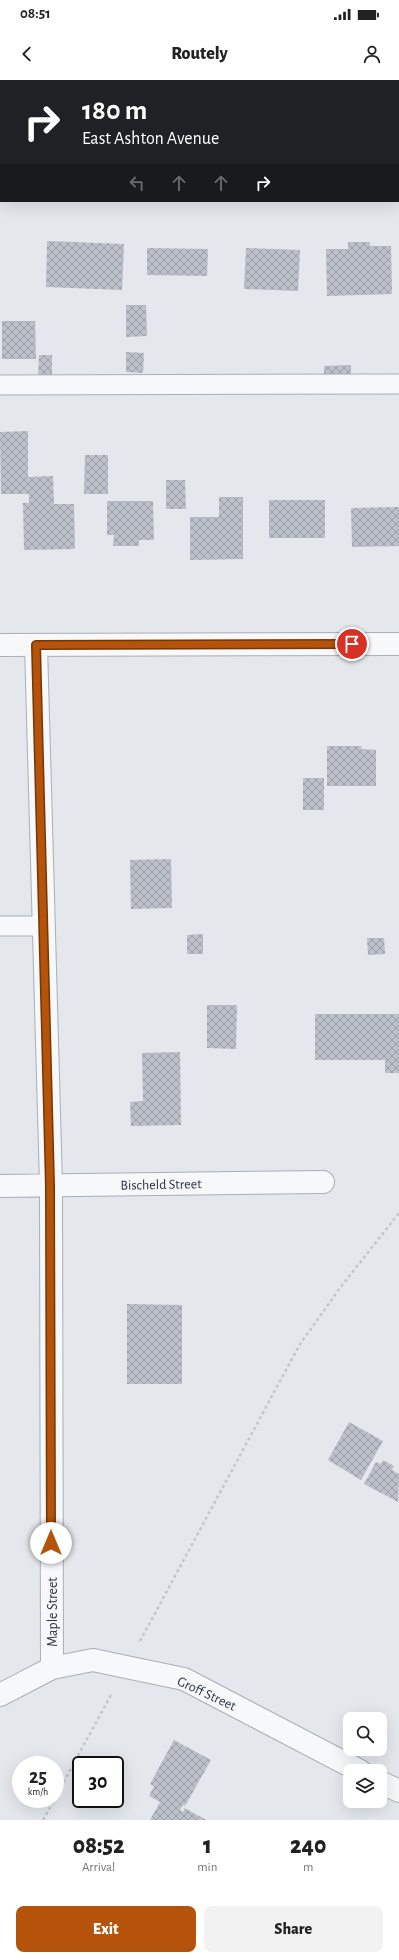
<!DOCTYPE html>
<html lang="en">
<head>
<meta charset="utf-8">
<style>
  :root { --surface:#fff; --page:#f2f2f2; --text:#222; --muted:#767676; --accent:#b45309 }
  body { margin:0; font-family:"Alegreya Sans",sans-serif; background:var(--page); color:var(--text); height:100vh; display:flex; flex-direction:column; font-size:15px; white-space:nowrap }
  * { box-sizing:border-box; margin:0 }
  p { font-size:13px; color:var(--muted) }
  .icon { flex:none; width:22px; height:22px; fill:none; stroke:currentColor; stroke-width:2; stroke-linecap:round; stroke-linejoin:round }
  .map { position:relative; height:1740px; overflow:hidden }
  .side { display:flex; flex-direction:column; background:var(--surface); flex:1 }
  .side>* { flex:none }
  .banner { position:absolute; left:0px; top:0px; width:399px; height:122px; box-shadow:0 4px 16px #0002; background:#202124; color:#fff; overflow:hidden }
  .tools { position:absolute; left:343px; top:1632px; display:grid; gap:8px }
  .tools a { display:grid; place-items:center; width:44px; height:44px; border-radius:8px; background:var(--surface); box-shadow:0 4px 16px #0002; font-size:20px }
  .speed { position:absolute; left:12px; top:1676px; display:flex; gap:8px; font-size:20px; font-weight:700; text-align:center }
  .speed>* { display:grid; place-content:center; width:52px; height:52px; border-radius:50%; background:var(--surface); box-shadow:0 4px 16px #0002; line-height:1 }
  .speed small { font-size:10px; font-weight:400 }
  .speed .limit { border:2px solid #111; border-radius:6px; background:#fff; color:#111 }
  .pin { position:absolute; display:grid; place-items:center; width:34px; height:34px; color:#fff; margin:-17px; border:2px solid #fff; border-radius:50%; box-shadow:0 1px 4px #0007 }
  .me { position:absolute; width:44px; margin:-22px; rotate:0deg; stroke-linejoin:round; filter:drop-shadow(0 0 3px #0008) }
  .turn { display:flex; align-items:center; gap:14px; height:84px; padding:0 16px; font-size:18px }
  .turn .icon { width:52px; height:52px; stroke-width:2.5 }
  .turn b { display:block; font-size:28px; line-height:34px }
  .lanes { display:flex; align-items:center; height:38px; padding:0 16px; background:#0003; justify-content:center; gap:20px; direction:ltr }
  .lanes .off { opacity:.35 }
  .eta { display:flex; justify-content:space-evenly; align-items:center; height:68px; text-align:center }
  .eta b { font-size:24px; font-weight:800; line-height:28px }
  .primary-button { display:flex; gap:8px; margin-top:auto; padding:8px 16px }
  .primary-button a { flex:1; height:46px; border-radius:8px; background:var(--accent); color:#fff; font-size:16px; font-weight:800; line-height:46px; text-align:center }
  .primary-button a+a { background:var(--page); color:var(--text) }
  .status { display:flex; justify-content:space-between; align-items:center; height:28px; padding:0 20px; background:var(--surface); direction:ltr }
  .status svg { height:11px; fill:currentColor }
  header { display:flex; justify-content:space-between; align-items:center; height:52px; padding:0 16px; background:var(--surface); font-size:18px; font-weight:800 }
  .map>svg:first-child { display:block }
  .building { fill:url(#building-cross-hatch) }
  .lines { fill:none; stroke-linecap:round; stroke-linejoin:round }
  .service-casing { stroke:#a9aeb7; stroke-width:21 }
  .minor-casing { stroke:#a9aeb7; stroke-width:24 }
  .path { stroke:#c2c5cb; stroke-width:2.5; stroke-dasharray:3 3; stroke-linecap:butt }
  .service { stroke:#f7f8fa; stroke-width:19 }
  .minor { stroke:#f7f8fa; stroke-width:22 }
  .route-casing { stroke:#753606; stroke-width:10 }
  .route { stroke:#b45309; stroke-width:7 }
  .labels { text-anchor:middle; stroke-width:4; stroke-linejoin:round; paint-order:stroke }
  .street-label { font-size:14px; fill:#2b3445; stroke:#f4f6f9 }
</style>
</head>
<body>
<div class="status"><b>08:51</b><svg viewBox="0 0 49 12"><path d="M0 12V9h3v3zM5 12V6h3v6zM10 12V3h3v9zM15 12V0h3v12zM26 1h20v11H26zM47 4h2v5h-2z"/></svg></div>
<header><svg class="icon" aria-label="back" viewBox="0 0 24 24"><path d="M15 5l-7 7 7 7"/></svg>Routely<svg class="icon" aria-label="person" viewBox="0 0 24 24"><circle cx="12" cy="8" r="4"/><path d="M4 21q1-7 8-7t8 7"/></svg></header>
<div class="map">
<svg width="399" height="1740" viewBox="0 0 399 1740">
  <defs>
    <pattern id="building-cross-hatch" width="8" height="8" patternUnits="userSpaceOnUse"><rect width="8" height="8" fill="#bbc0ca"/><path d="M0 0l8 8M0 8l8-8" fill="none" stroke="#989da6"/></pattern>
  </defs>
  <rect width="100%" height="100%" fill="#e4e7ec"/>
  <path class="building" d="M 47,161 L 124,164 L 122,210 L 46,207 Z
    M 348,162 L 370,162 L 370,166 L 391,166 L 392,214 L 327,216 L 326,169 L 348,169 Z
    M 147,168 L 208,169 L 207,196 L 147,195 Z
    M 246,168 L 300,170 L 298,211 L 244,209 Z
    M 126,225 L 146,225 L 147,256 L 126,257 Z
    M 2,241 L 35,241 L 36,279 L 2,279 Z
    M 126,272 L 144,273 L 143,293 L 126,292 Z
    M 39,275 L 52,275 L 52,298 L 38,298 Z
    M 351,285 L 351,297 L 324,297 L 324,286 Z
    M 28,351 L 28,397 L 53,396 L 54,424 L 74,424 L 75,469 L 24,470 L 23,423 L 29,423 L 29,414 L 1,414 L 0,352 Z
    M 85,375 L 108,375 L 108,414 L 84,414 Z
    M 166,400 L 185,400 L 186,429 L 166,429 Z
    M 219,417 L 243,417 L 243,479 L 190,480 L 190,437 L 219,437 Z
    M 269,420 L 325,420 L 325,458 L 269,458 Z
    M 107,421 L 153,421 L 154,460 L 139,460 L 139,466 L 113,466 L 114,455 L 107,455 Z
    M 399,427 L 399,466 L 352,467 L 351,428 Z
    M 327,666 L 362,666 L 361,669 L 376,670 L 376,706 L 327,706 Z
    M 303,698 L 324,698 L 324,730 L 303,730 Z
    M 171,779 L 172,828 L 131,829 L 130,780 Z
    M 203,854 L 203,874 L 187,874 L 187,855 Z
    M 367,858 L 384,858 L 385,874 L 368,875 Z
    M 207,925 L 237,925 L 236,969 L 207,968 Z
    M 315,934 L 399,934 L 399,993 L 385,993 L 385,980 L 315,980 Z
    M 180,972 L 181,1045 L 131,1046 L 130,1022 L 143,1021 L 142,973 Z
    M 127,1224 L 182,1225 L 182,1304 L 127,1304 Z
    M 349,1342 L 383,1361 L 361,1400 L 328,1380 Z
    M 383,1380 L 394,1386 L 392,1390 L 399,1394 L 398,1422 L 364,1404 L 376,1382 L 381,1384 Z
    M 174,1660 L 211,1680 L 185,1726 L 183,1725 L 180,1730 L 183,1732 L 185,1728 L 206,1740 L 150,1740 L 160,1722 L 149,1716 L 154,1706 L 150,1704 Z"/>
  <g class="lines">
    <defs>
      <path id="service" d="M 0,305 L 399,304
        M 0,846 L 44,846"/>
      <path id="minor" d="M 0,71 L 1,71
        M 398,71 L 399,71
        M 0,565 L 399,564
        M 36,565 L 51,1105 L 52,1588
        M 0,1106 L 323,1102
        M 0,1615 L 52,1588 L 93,1580 L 126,1587 L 184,1599 L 360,1691
        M 380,1702 L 399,1711"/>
    </defs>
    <use href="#service" class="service-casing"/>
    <use href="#minor" class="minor-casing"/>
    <path class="path" d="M 140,1561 L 300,1264 L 340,1208 L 399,1133
      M 55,1718 L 112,1613
      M 43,1740 L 55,1719"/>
    <use href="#service" class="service"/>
    <use href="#minor" class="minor"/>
  </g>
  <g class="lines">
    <defs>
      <path id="route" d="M 51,1463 L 50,1106 L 36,565 L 352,564"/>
    </defs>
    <use href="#route" class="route-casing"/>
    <use href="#route" class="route"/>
  </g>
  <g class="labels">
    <g class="street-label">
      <text transform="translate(161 1104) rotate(-1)" y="5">Bischeld Street</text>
      <text transform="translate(52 1532) rotate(-90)" y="5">Maple Street</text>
      <text transform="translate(207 1613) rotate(25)" y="5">Groff Street</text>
    </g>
  </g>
</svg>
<div class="tools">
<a><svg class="icon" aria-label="search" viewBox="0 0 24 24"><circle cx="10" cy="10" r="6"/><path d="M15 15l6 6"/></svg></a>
<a><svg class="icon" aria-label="layers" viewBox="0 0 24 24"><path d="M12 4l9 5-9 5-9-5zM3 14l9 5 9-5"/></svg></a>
</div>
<div class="speed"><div>25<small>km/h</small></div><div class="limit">30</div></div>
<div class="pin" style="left:352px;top:564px;background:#d93025"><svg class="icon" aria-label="arrive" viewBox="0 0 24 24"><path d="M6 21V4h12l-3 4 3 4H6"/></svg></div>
<svg class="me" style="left:51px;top:1463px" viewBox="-20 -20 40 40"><circle r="19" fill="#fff"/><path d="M0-13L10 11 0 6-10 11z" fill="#b45309"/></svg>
<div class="banner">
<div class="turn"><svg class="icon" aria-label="right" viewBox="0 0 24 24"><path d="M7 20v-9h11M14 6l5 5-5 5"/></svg><div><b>180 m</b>East Ashton Avenue</div></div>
<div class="lanes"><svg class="icon off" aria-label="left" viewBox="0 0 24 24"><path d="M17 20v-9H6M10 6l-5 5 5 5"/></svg><svg class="icon off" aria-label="ahead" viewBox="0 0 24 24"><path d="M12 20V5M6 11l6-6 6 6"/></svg><svg class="icon off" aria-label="ahead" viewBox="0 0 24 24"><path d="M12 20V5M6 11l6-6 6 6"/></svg><svg class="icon" aria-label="right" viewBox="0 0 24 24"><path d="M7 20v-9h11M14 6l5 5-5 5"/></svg></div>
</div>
</div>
<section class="side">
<div class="eta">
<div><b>08:52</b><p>Arrival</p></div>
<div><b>1</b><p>min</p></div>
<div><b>240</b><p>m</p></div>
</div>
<div class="primary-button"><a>Exit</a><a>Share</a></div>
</section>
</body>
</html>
